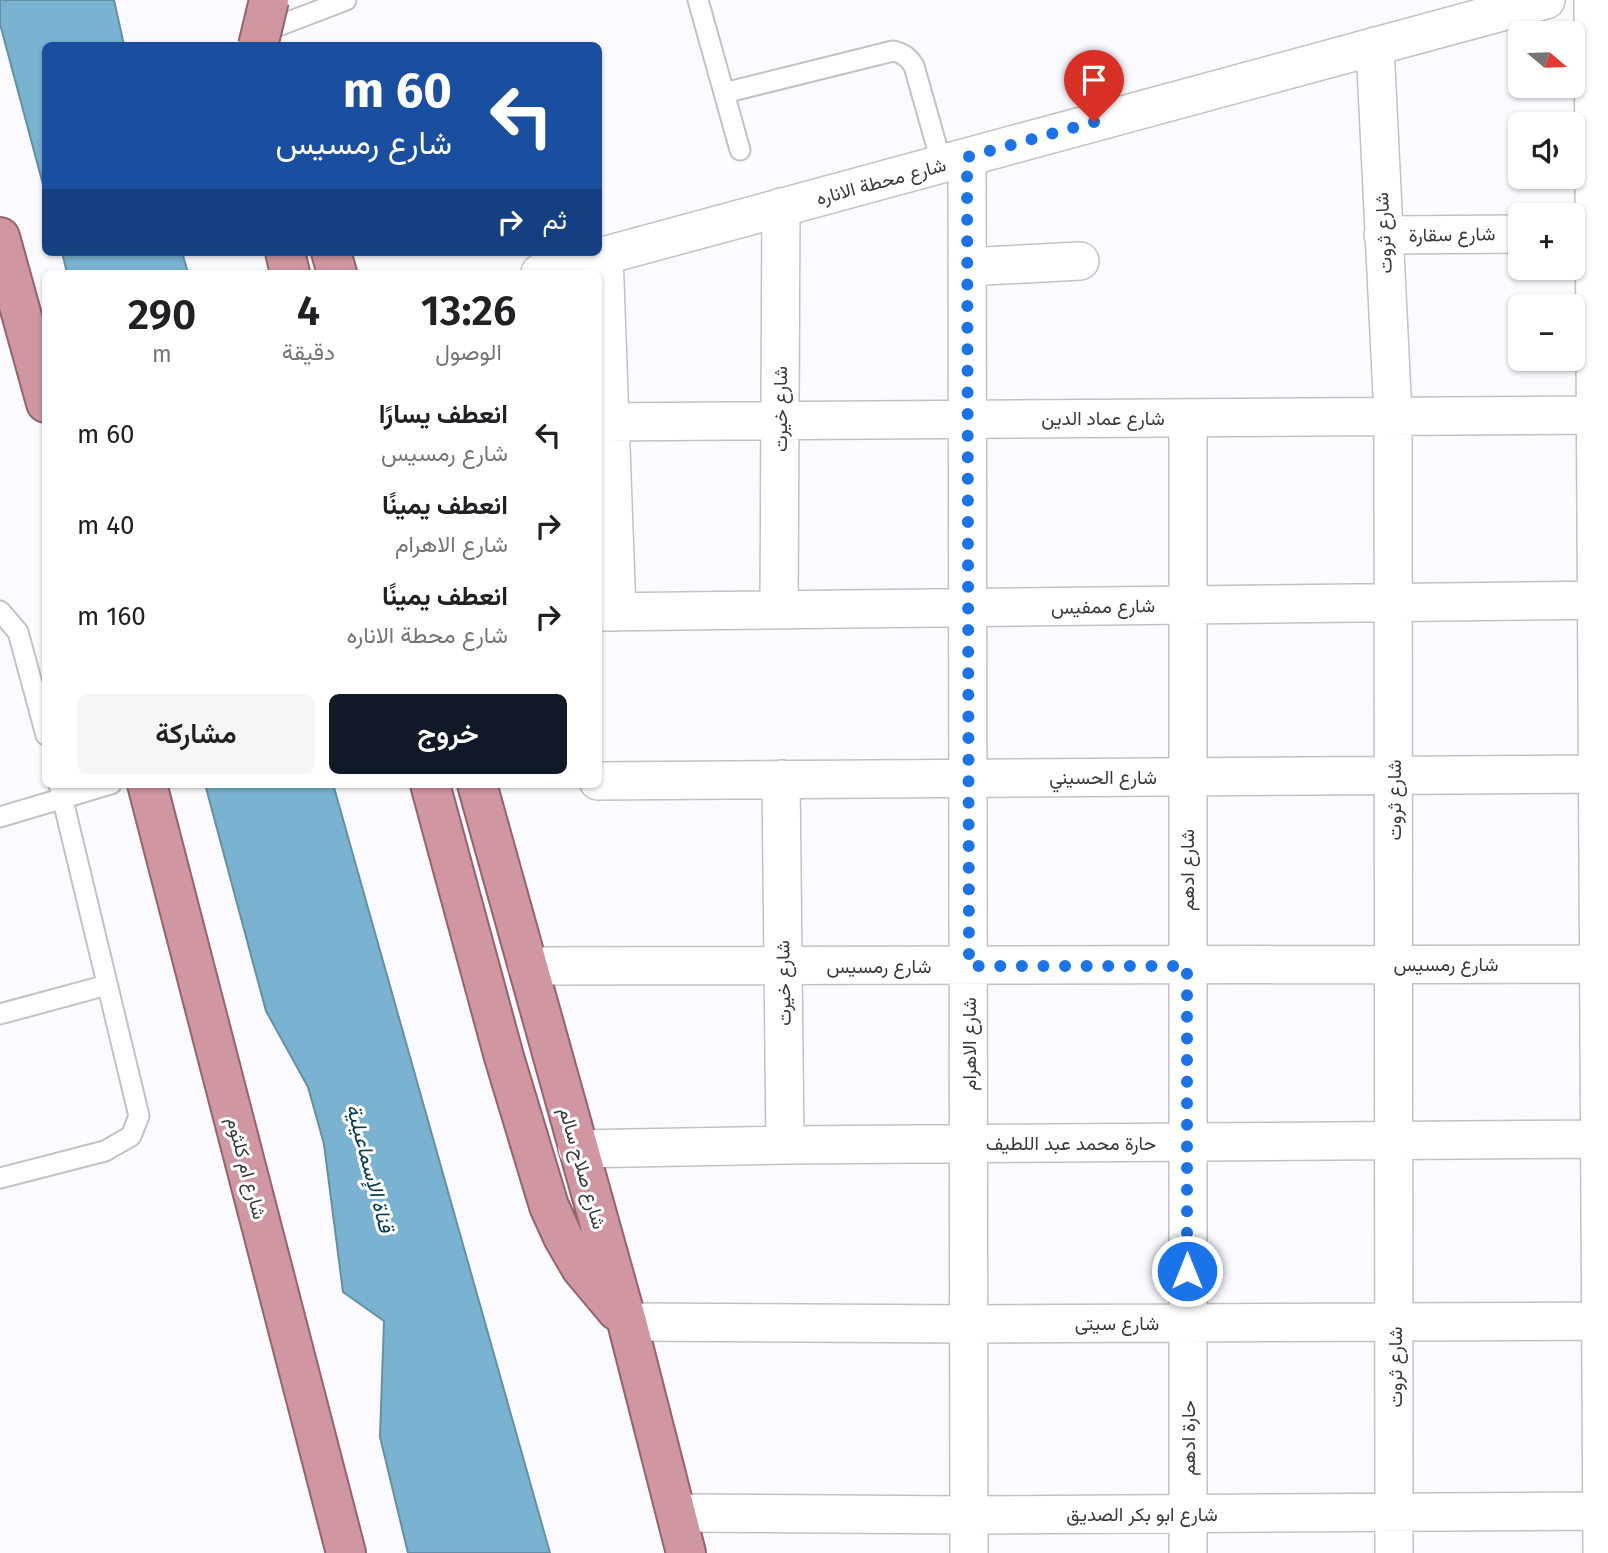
<!DOCTYPE html>
<html lang="ar">
<head>
<meta charset="utf-8">
<style>
  :root { --surface:#fff; --page:#f6f6f6; --text:#202124; --muted:#757577; --accent:#111827 }
  body { margin:0; font-family:"Fira Sans",Vazirmatn,sans-serif; background:var(--page); color:var(--text); direction:rtl; height:100vh; display:flex; flex-direction:column; font-size:26px; white-space:nowrap }
  * { box-sizing:border-box; margin:0 }
  p { font-size:23px; color:var(--muted) }
  .icon { flex:none; width:38px; height:38px; fill:none; stroke:currentColor; stroke-width:2; stroke-linecap:round; stroke-linejoin:round }
  .map { position:relative; flex:1; overflow:hidden; direction:ltr }
  .sheet { position:absolute; left:42px; top:270px; width:560px; height:518px; display:flex; flex-direction:column; background:var(--surface); border-radius:10px; box-shadow:0 2px 5px #0004; direction:rtl }
  .sheet>* { flex:none }
  .top-card { position:absolute; left:42px; top:42px; width:560px; height:214px; border-radius:10px; box-shadow:0 2px 5px #0004; direction:rtl; background:#1a4fa0; color:#fff; overflow:hidden }
  .needle { width:46px; rotate:109deg }
  .buttons { position:absolute; left:1508px; top:21px; display:grid; gap:14px }
  .buttons a { display:grid; place-items:center; width:77px; height:77px; border-radius:10px; background:var(--surface); box-shadow:0 2px 5px #0004; font-size:35px }
  .pin { position:absolute; display:grid; place-items:center; width:60px; height:60px; color:#fff; margin:-72px -30px; border-radius:50% 50% 50% 0; rotate:-45deg; box-shadow:0 0 7px #0007 }
  .pin .icon { rotate:45deg }
  .me { position:absolute; width:77px; margin:-38px; rotate:0deg; stroke-linejoin:round; filter:drop-shadow(0 0 5px #0008) }
  .turn { display:flex; align-items:center; gap:24px; height:147px; padding:0 35px; font-size:32px }
  .turn .icon { width:91px; height:91px; stroke-width:2.5 }
  .turn b { display:block; font-size:49px; line-height:60px }
  .then { display:flex; align-items:center; height:66px; padding:0 35px; background:#0003; gap:14px; font-size:26px }
  .eta { display:flex; justify-content:space-evenly; align-items:center; height:119px; text-align:center }
  .eta b { font-size:42px; font-weight:600; line-height:49px }
  .action { display:flex; gap:14px; margin-top:auto; padding:14px 35px }
  .action a { flex:1; height:80px; border-radius:10px; background:var(--accent); color:#fff; font-size:28px; font-weight:600; line-height:80px; text-align:center }
  .action a+a { background:var(--page); color:var(--text) }
  ul { padding:0; list-style:none }
  li { display:flex; align-items:center; gap:21px; height:91px; padding:0 35px }
  li div { flex:1 }
  li b { display:block; font-size:26px }
  li em { font-style:normal }
  .map>svg:first-child { display:block }
  .water { fill:#79b3d1; stroke:#668ea4; stroke-width:2 }
  .lines { fill:none; stroke-linecap:round; stroke-linejoin:round }
  .service-casing { stroke:#c2c2c6; stroke-width:23 }
  .minor-casing { stroke:#c2c2c6; stroke-width:40 }
  .trunk-casing { stroke:#94646e; stroke-width:42 }
  .service { stroke:#fff; stroke-width:19 }
  .minor { stroke:#fff; stroke-width:37 }
  .trunk { stroke:#d096a2; stroke-width:38 }
  .trunk-bridge-casing { stroke:#94646e; stroke-width:42; stroke-linecap:butt }
  .trunk-bridge { stroke:#d096a2; stroke-width:38 }
  .route { stroke:#1a73e8; stroke-width:12; stroke-dasharray:0 21.6 }
  .labels { text-anchor:middle; stroke-width:6; stroke-linejoin:round; paint-order:stroke }
  .street-label { font-size:19px; fill:#39393a; stroke:#fff }
  .water-label { font-size:21px; font-style:italic; fill:#073a50; stroke:#fff }
</style>
</head>
<body>
<div class="map">
<svg width="1608" height="1553" viewBox="0 0 1608 1553">
  <rect width="100%" height="100%" fill="#fafaff"/>
  <path class="water" d="M 0,0 L 114,0 L 124,45 L 46,46 L 45,192 L 0,24 Z
    M 62,252 L 182,252 L 188,273 L 67,273 Z
    M 205,784 L 333,784 L 550,1553 L 408,1553 L 380,1437 L 384,1321 L 343,1292 L 324,1144 L 308,1087 L 266,1011 Z"/>
  <g class="lines">
    <defs>
      <path id="service" d="M 698,0 L 740,150
        M 270,29 L 346,0
        M 724,93 L 893,51 C 903,53 908,57 914,66 L 942,165
        M 0,611 L 18,632 L 46,735
        M 0,817 L 111,784
        M 0,1014 L 107,985
        M 0,1178 L 105,1151 L 131,1136 L 139,1116 L 59,784"/>
      <path id="minor" d="M 1593,0 L 1602,1553
        M 1375,46 L 1393,416 L 1394,1553
        M 967,157 L 969,1553
        M 1383,235 L 1521,234
        M 604,255 L 617,612
        M 967,267 L 1080,261
        M 540,273 L 1546,0
        M 1188,418 L 1188,1553
        M 598,422 L 1608,415
        M 779,610 L 781,207
        M 598,612 L 1608,600
        M 781,779 L 785,1145
        M 598,781 L 1608,774
        M 527,966 L 1608,964
        M 577,1149 L 785,1145 L 1608,1139
        M 627,1322 L 969,1324 L 1608,1321
        M 676,1513 L 969,1515 L 1608,1511"/>
      <path id="trunk" d="M 0,237 L 46,403
        M 285,252 L 290,273
        M 331,252 L 337,273
        M 147,784 L 346,1553
        M 430,784 L 504,1057 L 549,1206 L 563,1237 L 581,1268 L 617,1311
        M 477,784 L 627,1322 L 686,1553"/>
    </defs>
    <use href="#service" class="service-casing"/>
    <use href="#minor" class="minor-casing"/>
    <use href="#trunk" class="trunk-casing"/>
    <use href="#service" class="service"/>
    <use href="#minor" class="minor"/>
    <use href="#trunk" class="trunk"/>
    <defs>
      <path id="trunk-bridge" d="M 258,46 L 269,0"/>
    </defs>
    <use href="#trunk-bridge" class="trunk-bridge-casing"/>
    <use href="#trunk-bridge" class="trunk-bridge"/>
  </g>
  <g class="lines">
    <path class="route" d="M 1094,122 L 967,157 L 969,966 L 1187,966 L 1187,1271"/>
  </g>
  <g class="labels">
    <g class="street-label">
      <text transform="translate(881 181) rotate(-15)" y="7">شارع محطة الاناره</text>
      <text transform="translate(1383 233) rotate(-93)" y="7">شارع ثروت</text>
      <text transform="translate(1452 234) rotate(-1)" y="7">شارع سقارة</text>
      <text transform="translate(780 409) rotate(-90)" y="7">شارع خيرت</text>
      <text x="1103" y="425">شارع عماد الدين</text>
      <text transform="translate(1103 606) rotate(-1)" y="7">شارع ممفيس</text>
      <text x="1103" y="784">شارع الحسيني</text>
      <text transform="translate(1394 800) rotate(-90)" y="7">شارع ثروت</text>
      <text transform="translate(1187 870) rotate(-90)" y="7">شارع ادهم</text>
      <text x="1446" y="971">شارع رمسيس</text>
      <text x="879" y="973">شارع رمسيس</text>
      <text transform="translate(783 983) rotate(-91)" y="7">شارع خيرت</text>
      <text transform="translate(969 1044) rotate(-90)" y="7">شارع الاهرام</text>
      <text x="1071" y="1150">حارة محمد عبد اللطيف</text>
      <text transform="translate(247 1168) rotate(75)" y="7">شارع ام كلثوم</text>
      <text transform="translate(583 1168) rotate(74)" y="7">شارع صلاح سالم</text>
      <text x="1117" y="1330">شارع سيتى</text>
      <text transform="translate(1395 1367) rotate(-90)" y="7">شارع ثروت</text>
      <text transform="translate(1188 1438) rotate(-90)" y="7">حارة ادهم</text>
      <text x="1142" y="1521">شارع ابو بكر الصديق</text>
    </g>
    <g class="water-label">
      <text transform="translate(370 1168) rotate(75)" y="7">قناة الإسماعيلية</text>
    </g>
  </g>
</svg>
<div class="buttons">
<a><svg class="needle" viewBox="-14 -14 28 28"><path d="M0-13l5 13h-10z" fill="#e53935"/><path d="M0 13l5-13h-10z" fill="#757577"/></svg></a>
<a><svg class="icon" aria-label="sound" viewBox="0 0 24 24"><path d="M4 9h4l5-4v14l-5-4H4zM17 9q2 3 0 6"/></svg></a>
<a>+</a>
<a>−</a>
</div>
<div class="pin" style="left:1094px;top:122px;background:#d93025"><svg class="icon" aria-label="arrive" viewBox="0 0 24 24"><path d="M6 21V4h12l-3 4 3 4H6"/></svg></div>
<svg class="me" style="left:1187px;top:1271px" viewBox="-20 -20 40 40"><circle r="17" fill="#1a73e8" stroke="#fff" stroke-width="3"/><path d="M0-11L8 9 0 5-8 9z" fill="#fff"/></svg>
<div class="top-card">
<div class="turn"><svg class="icon" aria-label="left" viewBox="0 0 24 24"><path d="M17 20v-9H6M10 6l-5 5 5 5"/></svg><div><b>60 m</b>شارع رمسيس</div></div>
<div class="then">ثم<svg class="icon" aria-label="right" viewBox="0 0 24 24"><path d="M7 20v-9h11M14 6l5 5-5 5"/></svg></div>
</div>
<section class="sheet">
<div class="eta">
<div><b>13:26</b><p>الوصول</p></div>
<div><b>4</b><p>دقيقة</p></div>
<div><b>290</b><p>m</p></div>
</div>
<ul>
<li><svg class="icon" aria-label="left" viewBox="0 0 24 24"><path d="M17 20v-9H6M10 6l-5 5 5 5"/></svg><div><b>انعطف يسارًا</b><p>شارع رمسيس</p></div><em>60 m</em></li>
<li><svg class="icon" aria-label="right" viewBox="0 0 24 24"><path d="M7 20v-9h11M14 6l5 5-5 5"/></svg><div><b>انعطف يمينًا</b><p>شارع الاهرام</p></div><em>40 m</em></li>
<li><svg class="icon" aria-label="right" viewBox="0 0 24 24"><path d="M7 20v-9h11M14 6l5 5-5 5"/></svg><div><b>انعطف يمينًا</b><p>شارع محطة الاناره</p></div><em>160 m</em></li>
</ul>
<div class="action"><a>خروج</a><a>مشاركة</a></div>
</section>
</div>
</body>
</html>
